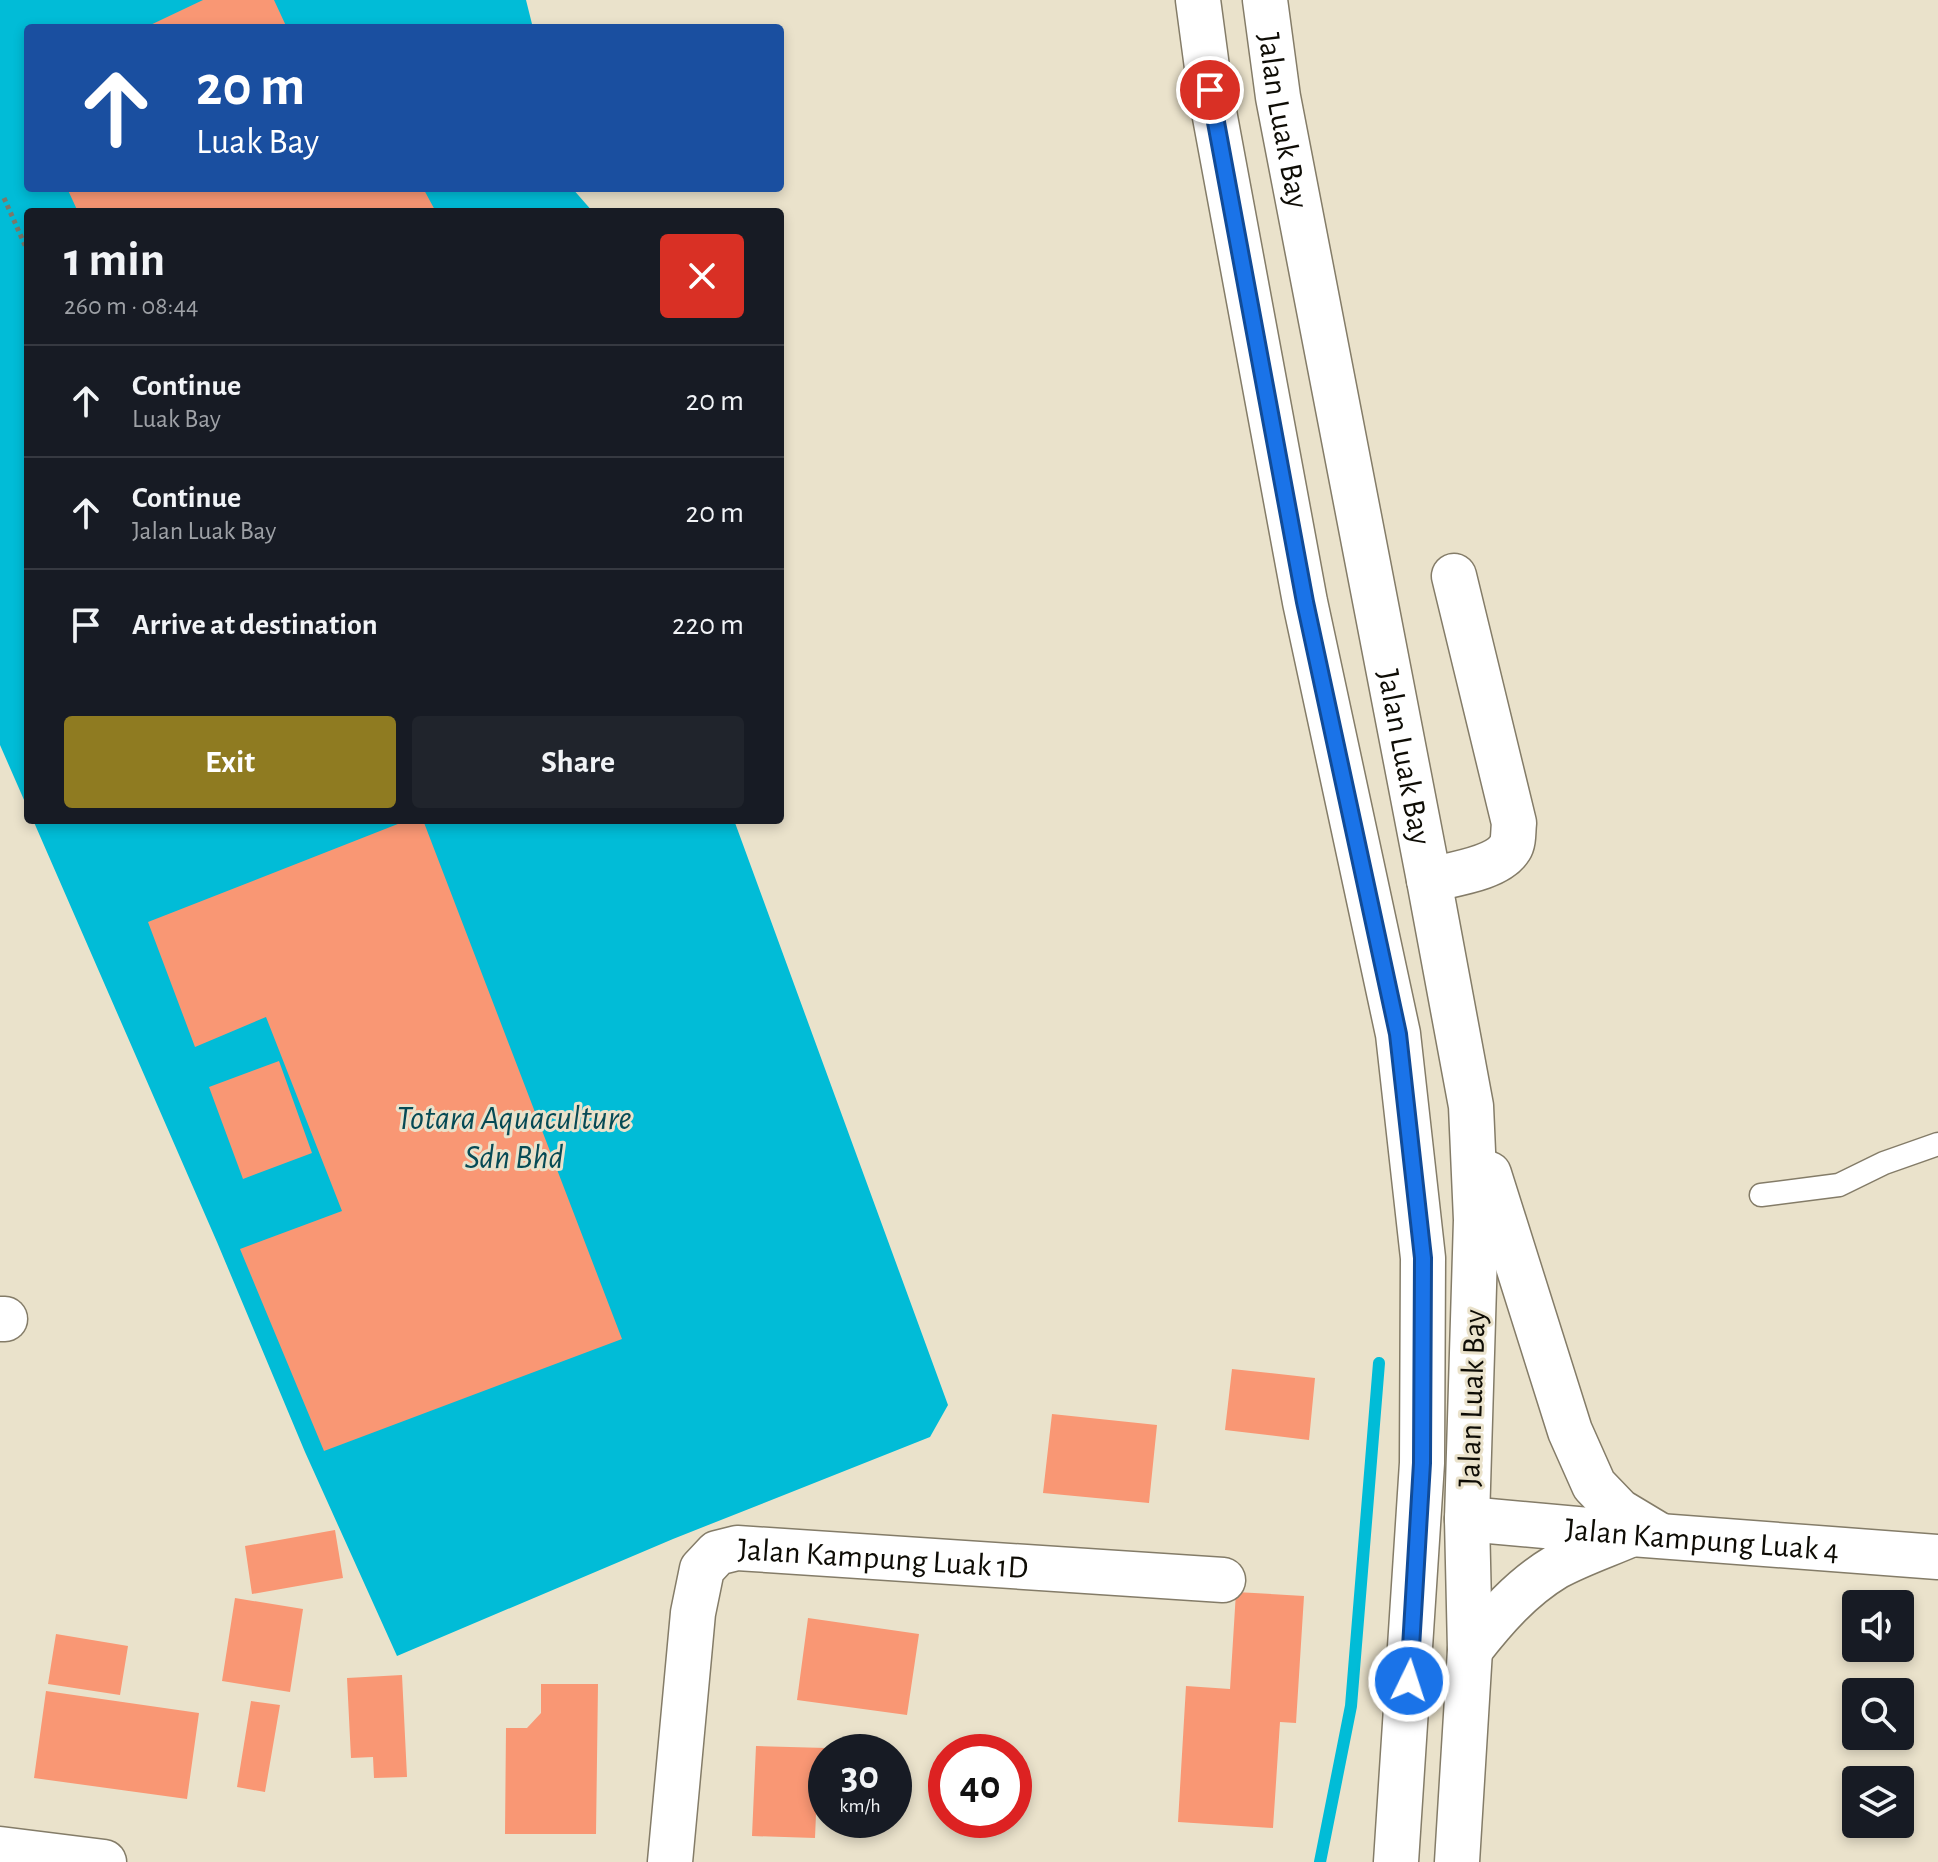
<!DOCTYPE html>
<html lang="en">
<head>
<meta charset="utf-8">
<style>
  :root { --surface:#171b24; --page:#20242c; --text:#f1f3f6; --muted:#9ea1a6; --line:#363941; --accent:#8f7b21 }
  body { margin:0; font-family:"Alegreya Sans",sans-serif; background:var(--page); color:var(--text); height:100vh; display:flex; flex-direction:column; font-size:30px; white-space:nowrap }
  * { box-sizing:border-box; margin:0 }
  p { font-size:26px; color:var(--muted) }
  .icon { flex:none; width:44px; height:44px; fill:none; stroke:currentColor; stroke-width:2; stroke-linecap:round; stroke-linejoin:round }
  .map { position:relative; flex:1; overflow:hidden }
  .details { position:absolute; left:24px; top:208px; width:760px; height:616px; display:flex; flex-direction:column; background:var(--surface); border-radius:8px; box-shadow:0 4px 12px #0003 }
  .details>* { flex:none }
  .top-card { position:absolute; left:24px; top:24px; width:760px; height:168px; border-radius:8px; box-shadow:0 4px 12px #0003; background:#1a4fa0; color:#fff; overflow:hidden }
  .fabs { position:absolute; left:1842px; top:1590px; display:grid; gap:16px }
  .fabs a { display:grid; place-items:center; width:72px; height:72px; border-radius:8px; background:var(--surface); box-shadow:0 4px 12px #0003; font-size:40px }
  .speed { position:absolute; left:808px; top:1734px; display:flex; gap:16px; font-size:40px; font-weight:700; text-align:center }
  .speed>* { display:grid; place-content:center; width:104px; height:104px; border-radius:50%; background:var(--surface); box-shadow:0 4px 12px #0003; line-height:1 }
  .speed small { font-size:20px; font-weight:400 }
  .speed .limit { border:12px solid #d22; background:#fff; color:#111 }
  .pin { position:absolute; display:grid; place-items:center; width:68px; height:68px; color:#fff; margin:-34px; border:4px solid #fff; border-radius:50%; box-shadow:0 2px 8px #0007 }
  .me { position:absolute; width:88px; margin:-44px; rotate:4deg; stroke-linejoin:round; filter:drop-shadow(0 0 6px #0008) }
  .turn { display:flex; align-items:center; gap:28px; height:168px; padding:0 40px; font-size:36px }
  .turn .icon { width:104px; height:104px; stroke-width:2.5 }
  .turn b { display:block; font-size:56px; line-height:68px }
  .round { display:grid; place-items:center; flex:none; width:84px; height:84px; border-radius:8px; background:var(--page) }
  .summary { display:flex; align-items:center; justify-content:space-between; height:136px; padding:0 40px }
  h1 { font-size:48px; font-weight:700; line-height:60px }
  .cta { display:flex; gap:16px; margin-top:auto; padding:16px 40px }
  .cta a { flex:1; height:92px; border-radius:8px; background:var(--accent); color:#fff; font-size:32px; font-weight:700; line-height:92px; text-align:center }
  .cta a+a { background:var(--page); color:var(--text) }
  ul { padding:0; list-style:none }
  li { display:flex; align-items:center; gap:24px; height:112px; padding:0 40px; border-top:2px solid var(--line) }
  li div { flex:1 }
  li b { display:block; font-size:30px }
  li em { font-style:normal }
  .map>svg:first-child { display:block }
  .water { fill:#01bcd7 }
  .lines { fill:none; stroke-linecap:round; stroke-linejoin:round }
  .stream { stroke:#01bcd7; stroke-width:12 }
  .building { fill:#f99774 }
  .lane-casing { stroke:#847c68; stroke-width:25 }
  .street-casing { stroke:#847c68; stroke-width:47 }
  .secondary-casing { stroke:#847c68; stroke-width:47 }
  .path { stroke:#7d7869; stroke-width:5; stroke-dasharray:4 4; stroke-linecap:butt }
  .lane { stroke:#fff; stroke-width:22 }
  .street { stroke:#fff; stroke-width:44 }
  .secondary { stroke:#fff; stroke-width:44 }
  .route-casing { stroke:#114b97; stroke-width:20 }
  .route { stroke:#1a73e8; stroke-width:14 }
  .labels { text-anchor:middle; stroke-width:6; stroke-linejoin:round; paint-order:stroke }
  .street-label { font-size:32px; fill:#0e0c05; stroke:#eae2cb }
  .water-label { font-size:34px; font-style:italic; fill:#064a55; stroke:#eae2cb }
</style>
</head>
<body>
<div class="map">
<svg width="1938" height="1862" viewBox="0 0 1938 1862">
  <rect width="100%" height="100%" fill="#eae2cb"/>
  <path class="water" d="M 0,0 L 526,0 L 533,28 L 28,28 L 28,188 L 572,188 L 593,212 L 28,212 L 28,809 L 0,745 Z
    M 33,820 L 734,820 L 948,1405 L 930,1437 L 673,1539 L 397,1656 L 305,1452 L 217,1242 Z"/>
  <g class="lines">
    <path class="stream" d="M 1320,1862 L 1351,1706 L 1379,1363"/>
  </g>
  <path class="building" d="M 203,0 L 274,0 L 287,28 L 144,28 Z
    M 67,188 L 362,188 L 363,191 L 381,188 L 423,188 L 436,212 L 78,212 Z
    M 408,820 L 423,820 L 622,1339 L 324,1451 L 240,1249 L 342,1211 L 266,1017 L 195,1047 L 148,922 Z
    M 279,1061 L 312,1153 L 243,1179 L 209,1087 Z
    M 1232,1369 L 1315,1378 L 1309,1440 L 1225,1430 Z
    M 1052,1414 L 1157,1425 L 1149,1503 L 1043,1493 Z
    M 335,1530 L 343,1578 L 252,1594 L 245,1546 Z
    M 1236,1592 L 1304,1596 L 1296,1723 L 1280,1722 L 1273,1828 L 1178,1822 L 1186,1686 L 1230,1689 Z
    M 235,1598 L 303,1609 L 290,1692 L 222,1681 Z
    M 808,1618 L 919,1634 L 907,1715 L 797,1700 Z
    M 56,1634 L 128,1646 L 120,1695 L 48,1684 Z
    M 402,1675 L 407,1777 L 374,1778 L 373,1757 L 351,1758 L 347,1678 Z
    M 541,1684 L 598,1684 L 596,1834 L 505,1834 L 506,1728 L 527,1728 L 541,1713 Z
    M 46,1691 L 199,1713 L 187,1799 L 34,1778 Z
    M 251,1701 L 280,1705 L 265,1792 L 237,1787 Z
    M 756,1746 L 863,1749 L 863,1752 L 826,1752 L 826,1790 L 817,1790 L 815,1838 L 752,1836 Z"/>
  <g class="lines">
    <defs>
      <path id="lane" d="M 1761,1195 L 1839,1185 L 1884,1163 L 1938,1144"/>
      <g id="street">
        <path d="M 1429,880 C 1452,874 1497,869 1510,848 C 1514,842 1513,831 1514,823 L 1454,576"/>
        <path d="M 0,1319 L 5,1319"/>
        <path id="s1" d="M 1467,1519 L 1632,1534 L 1938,1557"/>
        <path d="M 0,1849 L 104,1862"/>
        <path id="s2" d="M 670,1862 L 693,1613 L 702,1569 L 717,1553 L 737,1548 L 1223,1580"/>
      </g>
      <g id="secondary">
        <path d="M 1198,0 L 1210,90 L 1305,602 L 1398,1034 L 1423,1258 L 1422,1463 L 1396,1862"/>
        <path id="s3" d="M 1265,0 L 1278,97 L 1429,880 L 1471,1106 L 1476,1220 L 1467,1519 L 1470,1650 L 1457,1862"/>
        <path d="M 1489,1174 L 1570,1431 L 1594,1485 L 1619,1511 L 1659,1535"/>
        <path d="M 1470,1650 C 1495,1618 1521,1588 1556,1567 C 1580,1554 1607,1545 1632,1534"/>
      </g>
    </defs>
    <use href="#lane" class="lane-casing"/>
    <use href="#street" class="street-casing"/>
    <use href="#secondary" class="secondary-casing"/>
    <path class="path" d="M 4,198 L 28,252"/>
    <use href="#lane" class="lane"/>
    <use href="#street" class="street"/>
    <use href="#secondary" class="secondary"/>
  </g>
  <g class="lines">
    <defs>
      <path id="route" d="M 1210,90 L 1305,602 L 1398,1034 L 1423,1258 L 1422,1463 L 1409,1681"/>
    </defs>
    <use href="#route" class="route-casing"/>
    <use href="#route" class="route"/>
  </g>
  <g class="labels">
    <g class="street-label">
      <text dy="11" stroke="none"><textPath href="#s3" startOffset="122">Jalan Luak Bay</textPath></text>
      <text dy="11" stroke="none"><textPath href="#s3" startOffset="770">Jalan Luak Bay</textPath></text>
      <text transform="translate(1471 1398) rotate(-88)" y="11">Jalan Luak Bay</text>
      <text dy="11" stroke="none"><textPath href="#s1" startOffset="236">Jalan Kampung Luak 4</textPath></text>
      <text dy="11" stroke="none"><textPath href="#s2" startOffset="484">Jalan Kampung Luak 1D</textPath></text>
    </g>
    <g class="water-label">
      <text x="514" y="1129">Totara Aquaculture<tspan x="514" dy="39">Sdn Bhd</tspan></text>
    </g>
  </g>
</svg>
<div class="fabs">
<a><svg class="icon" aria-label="sound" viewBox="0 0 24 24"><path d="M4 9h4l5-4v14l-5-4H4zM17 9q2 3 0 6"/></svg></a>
<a><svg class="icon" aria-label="search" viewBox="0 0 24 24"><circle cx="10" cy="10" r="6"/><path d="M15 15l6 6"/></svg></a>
<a><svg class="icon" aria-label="layers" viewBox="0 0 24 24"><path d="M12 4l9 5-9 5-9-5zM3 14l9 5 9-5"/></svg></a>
</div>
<div class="speed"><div>30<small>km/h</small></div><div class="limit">40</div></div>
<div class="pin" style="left:1210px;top:90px;background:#d93025"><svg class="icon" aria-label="arrive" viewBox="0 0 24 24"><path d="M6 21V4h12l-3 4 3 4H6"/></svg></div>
<svg class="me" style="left:1409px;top:1681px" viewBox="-20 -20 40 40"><circle r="17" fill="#1a73e8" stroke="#fff" stroke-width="3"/><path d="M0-11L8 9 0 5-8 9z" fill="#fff"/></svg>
<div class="top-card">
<div class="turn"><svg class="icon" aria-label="ahead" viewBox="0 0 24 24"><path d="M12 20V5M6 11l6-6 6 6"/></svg><div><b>20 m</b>Luak Bay</div></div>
</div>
<section class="details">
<div class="summary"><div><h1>1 min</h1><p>260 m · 08:44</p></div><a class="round" style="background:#d93025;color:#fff"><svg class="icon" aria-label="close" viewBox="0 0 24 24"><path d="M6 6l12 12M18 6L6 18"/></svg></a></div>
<ul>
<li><svg class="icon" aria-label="ahead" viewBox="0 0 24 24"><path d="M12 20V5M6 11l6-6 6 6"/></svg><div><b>Continue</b><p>Luak Bay</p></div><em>20 m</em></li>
<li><svg class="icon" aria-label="ahead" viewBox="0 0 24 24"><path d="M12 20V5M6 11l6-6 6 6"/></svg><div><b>Continue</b><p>Jalan Luak Bay</p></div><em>20 m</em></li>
<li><svg class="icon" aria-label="arrive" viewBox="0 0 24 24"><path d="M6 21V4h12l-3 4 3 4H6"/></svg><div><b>Arrive at destination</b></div><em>220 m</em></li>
</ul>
<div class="cta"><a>Exit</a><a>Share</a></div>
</section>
</div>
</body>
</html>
